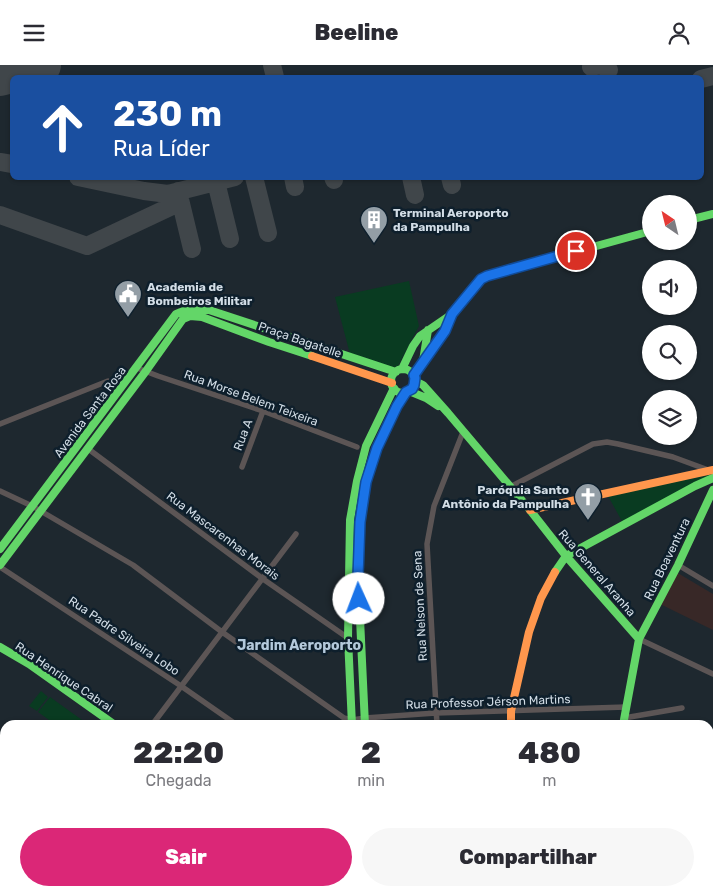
<!DOCTYPE html>
<html lang="pt">
<head>
<meta charset="utf-8">
<style>
  :root { --surface:#fff; --page:#f7f7f7; --text:#2b2b33; --muted:#7c7c81; --accent:#db2777 }
  body { margin:0; font-family:Rubik,sans-serif; background:var(--page); color:var(--text); height:100vh; display:flex; flex-direction:column; font-size:19px; white-space:nowrap }
  * { box-sizing:border-box; margin:0 }
  p { font-size:16px; color:var(--muted) }
  .icon { flex:none; width:28px; height:28px; fill:none; stroke:currentColor; stroke-width:2; stroke-linecap:round; stroke-linejoin:round }
  .map { position:relative; flex:1; overflow:hidden }
  .side { position:absolute; left:0px; top:655px; width:714px; height:176px; display:flex; flex-direction:column; background:var(--surface); border-radius:15px 15px 0 0; box-shadow:0 1px 4px #0004 }
  .side>* { flex:none }
  .hud { position:absolute; left:10px; top:10px; width:694px; height:105px; border-radius:8px; box-shadow:0 1px 4px #0004; background:#1a4fa0; color:#fff; overflow:hidden }
  .needle { width:32px; rotate:325deg }
  .controls { position:absolute; left:642px; top:130px; display:grid; gap:10px }
  .controls a { display:grid; place-items:center; width:55px; height:55px; border-radius:50%; background:var(--surface); box-shadow:0 1px 4px #0004; font-size:25px }
  .pin { position:absolute; display:grid; place-items:center; width:42px; height:42px; color:#fff; margin:-21px; border:2px solid #fff; border-radius:50%; box-shadow:0 1px 5px #0007 }
  .me { position:absolute; width:55px; margin:-28px; rotate:358deg; stroke-linejoin:round; filter:drop-shadow(0 0 4px #0008) }
  .turn { display:flex; align-items:center; gap:18px; height:105px; padding:0 20px; font-size:22px }
  .turn .icon { width:65px; height:65px; stroke-width:2.5 }
  .turn b { display:block; font-size:35px; line-height:42px }
  .eta { display:flex; justify-content:space-evenly; align-items:center; height:85px; text-align:center }
  .eta b { font-size:30px; font-weight:800; line-height:35px }
  .primary-button { display:flex; gap:10px; margin-top:auto; padding:10px 20px }
  .primary-button a { flex:1; height:58px; border-radius:30px; background:var(--accent); color:#fff; font-size:20px; font-weight:800; line-height:58px; text-align:center }
  .primary-button a+a { background:var(--page); color:var(--text) }
  header { display:flex; justify-content:space-between; align-items:center; height:65px; padding:0 20px; background:var(--surface); font-size:22px; font-weight:800 }
  .map>svg:first-child { display:block }
  .education { fill:#382827 }
  .green { fill:#093b21 }
  .lines { fill:none; stroke-linecap:round; stroke-linejoin:round }
  .taxiway { stroke:#40464a; stroke-width:18 }
  .runway { stroke:#40464a; stroke-width:42 }
  .street { stroke:#5c5555; stroke-width:5.5 }
  .fast { stroke:#63d668; stroke-width:8 }
  .slow { stroke:#ff974d; stroke-width:8 }
  .jam { stroke:#b3261e; stroke-width:8 }
  .route-casing { stroke:#114b97; stroke-width:12 }
  .route { stroke:#1a73e8; stroke-width:9 }
  .labels { text-anchor:middle; stroke-width:5; stroke-linejoin:round; paint-order:stroke }
  .poi-label { font-size:12px; font-weight:bold; fill:#d2dde6; stroke:#0e1f2c; text-anchor:start }
  .street-label { font-size:12px; fill:#d2dde6; stroke:#0e1f2c }
  .neighbourhood-label { font-size:14px; font-weight:bold; fill:#b4c9db; stroke:#0e1f2c }
</style>
</head>
<body>
<header><svg class="icon" aria-label="menu" viewBox="0 0 24 24"><path d="M4 6h16M4 12h16M4 18h16"/></svg>Beeline<svg class="icon" aria-label="person" viewBox="0 0 24 24"><circle cx="12" cy="8" r="4"/><path d="M4 21q1-7 8-7t8 7"/></svg></header>
<div class="map">
<svg width="713" height="831" viewBox="0 0 713 831">
  <rect width="100%" height="100%" fill="#1e282f"/>
  <path class="education" d="M 676,507 L 713,529 L 713,565 L 660,539 Z"/>
  <path class="green" d="M 409,216 L 419,261 L 398,301 L 389,305 L 351,293 L 335,232 Z
    M 713,409 L 623,458 L 608,431 Z
    M 41,626 L 48,632 L 37,646 L 29,641 Z
    M 50,632 L 89,660 L 56,660 L 38,647 Z"/>
  <g class="lines">
    <path class="taxiway" d="M 272,0 L 275,12
      M 591,2 C 599,0 603,0 609,5
      M 701,14 L 713,11
      M 0,97 L 12,99
      M 78,112 L 144,126 L 168,129 L 235,112
      M 254,112 L 268,168
      M 293,112 L 295,122
      M 333,112 L 334,115
      M 411,112 L 415,130
      M 450,112 L 452,120
      M 216,117 L 230,174
      M 178,126 L 192,184
      M 0,150 L 87,181 L 172,141 L 168,129"/>
    <path class="runway" d="M 0,10 L 40,0"/>
    <path class="street" d="M 137,303 L 158,311 L 263,346 L 357,382
      M 0,359 L 108,316
      M 87,383 L 263,514 L 348,573
      M 242,402 L 263,346
      M 510,422 L 593,379 L 607,377 L 618,379 L 673,392 L 711,406
      M 0,426 L 32,441 L 133,500 L 222,567 L 344,653 L 352,655 L 365,653 L 436,648 L 626,642
      M 678,500 L 713,521
      M 0,502 L 181,621 L 237,660
      M 639,574 L 713,609
      M 624,653 L 682,643
      M 152,660 L 296,469
      M 437,660 L 427,479 L 434,441 L 463,367
      M 709,705 L 713,704
      M 709,793 L 713,792
      M 530,831 L 554,826"/>
    <path class="fast" d="M 689,155 L 713,149
      M 423,296 L 445,266 L 452,249
      M 402,304 L 413,281 L 420,271 L 452,249 L 481,215 L 487,211 L 651,166
      M391 316a12 12 0 1 1 24 0a12 12 0 1 1-24 0Z
      M 414,310 L 423,296 L 428,265
      M 415,316 L 423,320 L 448,348 L 530,445 L 566,491 L 639,574
      M 409,326 L 426,333 L 438,341
      M 0,484 L 176,249 C 187,243 197,244 209,245 L 396,307
      M 0,500 L 146,306 L 183,254 L 190,251 L 202,252 L 269,277 L 312,291
      M 555,507 L 566,491 L 695,421 L 713,413
      M 0,582 L 29,599 L 115,660
      M 352,660 L 348,573 L 350,455 L 357,416 L 366,381 L 394,323
      M 365,660 L 358,511 L 361,457 L 366,417 L 377,383 L 397,341 L 406,327
      M 623,660 L 639,574 L 678,500 L 713,425
      M 140,826 L 146,831
      M 352,826 L 358,830
      M 501,826 L 501,831
      M 29,831 L 32,826"/>
    <path class="slow" d="M 312,291 L 392,318
      M 530,445 L 713,405
      M 511,660 L 511,646 L 529,567 L 541,533 L 555,507
      M 0,726 L 5,730
      M 367,826 L 368,831
      M 597,826 L 600,831"/>
    <path class="jam" d="M 0,687 L 5,690
      M 198,826 L 205,831"/>
  </g>
  <g class="lines">
    <defs>
      <path id="route" d="M 359,534 L 358,511 L 360,457 L 366,417 L 377,383 L 397,341 L 406,327 L 412,324 L 414,320 L 415,313 L 414,310 L 445,266 L 452,249 L 481,214 L 487,211 L 576,186"/>
    </defs>
    <use href="#route" class="route-casing"/>
    <use href="#route" class="route"/>
  </g>
  <defs>
    <symbol id="building-pin" viewBox="-11 -11 22 30"><path d="M0 17L-7.5 6A9.5 9.5 0 1 1 7.5 6Z" fill="#939ea6" stroke="#0e1f2c"/><path d="M-4-6H4V6H1V3H-1V6H-4ZM-2.5-4.3h1.7v1.8h-1.7ZM.8-4.3h1.7v1.8H.8ZM-2.5-1h1.7V.8h-1.7ZM.8-1h1.7V.8H.8Z" fill="#fff"/></symbol>
    <symbol id="civic-pin" viewBox="-11 -11 22 30"><path d="M0 17L-7.5 6A9.5 9.5 0 1 1 7.5 6Z" fill="#939ea6" stroke="#0e1f2c"/><path d="M-.6-6.5H3V-4.5H.6V-3L4-1V1h2V6H-6V1h2V-1L-.6-3ZM-1.2 2.5V6h2.4V2.5Z" fill="#fff"/></symbol>
    <symbol id="church-pin" viewBox="-11 -11 22 30"><path d="M0 17L-7.5 6A9.5 9.5 0 1 1 7.5 6Z" fill="#939ea6" stroke="#0e1f2c"/><path d="M-1.2-6h2.4v3.5h3.3v2.4h-3.3V6h-2.4V-.1h-3.3v-2.4h3.3Z" fill="#fff"/></symbol>
  </defs>
  <g fill-rule="evenodd">
    <use href="#building-pin" x="358" y="139" width="32" height="43"/>
    <use href="#civic-pin" x="112" y="213" width="32" height="43"/>
    <use href="#church-pin" x="572" y="416" width="32" height="43"/>
  </g>
  <g class="labels">
    <g class="poi-label">
      <text x="393" y="152">Terminal Aeroporto<tspan x="393" dy="14">da Pampulha</tspan></text>
      <text x="147" y="226">Academia de<tspan x="147" dy="14">Bombeiros Militar</tspan></text>
      <text x="569" y="429" text-anchor="end">Paróquia Santo<tspan x="569" dy="14">Antônio da Pampulha</tspan></text>
    </g>
    <g class="street-label">
      <text transform="translate(300 275) rotate(19)" y="4">Praça Bagatelle</text>
      <text transform="translate(251 333) rotate(20)" y="4">Rua Morse Belem Teixeira</text>
      <text transform="translate(90 347) rotate(-53)" y="4">Avenida Santa Rosa</text>
      <text transform="translate(243 370) rotate(-69)" y="4">Rua A</text>
      <text transform="translate(223 471) rotate(37)" y="4">Rua Mascarenhas Morais</text>
      <text transform="translate(667 494) rotate(-64)" y="4">Rua Boaventura</text>
      <text transform="translate(597 508) rotate(49)" y="4">Rua General Aranha</text>
      <text transform="translate(420 541) rotate(-93)" y="4">Rua Nelson de Sena</text>
      <text transform="translate(124 571) rotate(34)" y="4">Rua Padre Silveira Lobo</text>
      <text transform="translate(64 612) rotate(34)" y="4">Rua Henrique Cabral</text>
      <text transform="translate(488 637) rotate(-2)" y="4">Rua Professor Jérson Martins</text>
    </g>
    <g class="neighbourhood-label">
      <text x="299" y="585">Jardim Aeroporto</text>
    </g>
  </g>
</svg>
<div class="controls">
<a><svg class="needle" viewBox="-14 -14 28 28"><path d="M0-13l5 13h-10z" fill="#e53935"/><path d="M0 13l5-13h-10z" fill="#7c7c81"/></svg></a>
<a><svg class="icon" aria-label="sound" viewBox="0 0 24 24"><path d="M4 9h4l5-4v14l-5-4H4zM17 9q2 3 0 6"/></svg></a>
<a><svg class="icon" aria-label="search" viewBox="0 0 24 24"><circle cx="10" cy="10" r="6"/><path d="M15 15l6 6"/></svg></a>
<a><svg class="icon" aria-label="layers" viewBox="0 0 24 24"><path d="M12 4l9 5-9 5-9-5zM3 14l9 5 9-5"/></svg></a>
</div>
<div class="pin" style="left:576px;top:186px;background:#d93025"><svg class="icon" aria-label="arrive" viewBox="0 0 24 24"><path d="M6 21V4h12l-3 4 3 4H6"/></svg></div>
<svg class="me" style="left:359px;top:534px" viewBox="-20 -20 40 40"><circle r="19" fill="#fff"/><path d="M0-13L10 11 0 6-10 11z" fill="#1a73e8"/></svg>
<div class="hud">
<div class="turn"><svg class="icon" aria-label="ahead" viewBox="0 0 24 24"><path d="M12 20V5M6 11l6-6 6 6"/></svg><div><b>230 m</b>Rua Líder</div></div>
</div>
<section class="side">
<div class="eta">
<div><b>22:20</b><p>Chegada</p></div>
<div><b>2</b><p>min</p></div>
<div><b>480</b><p>m</p></div>
</div>
<div class="primary-button"><a>Sair</a><a>Compartilhar</a></div>
</section>
</div>
</body>
</html>
